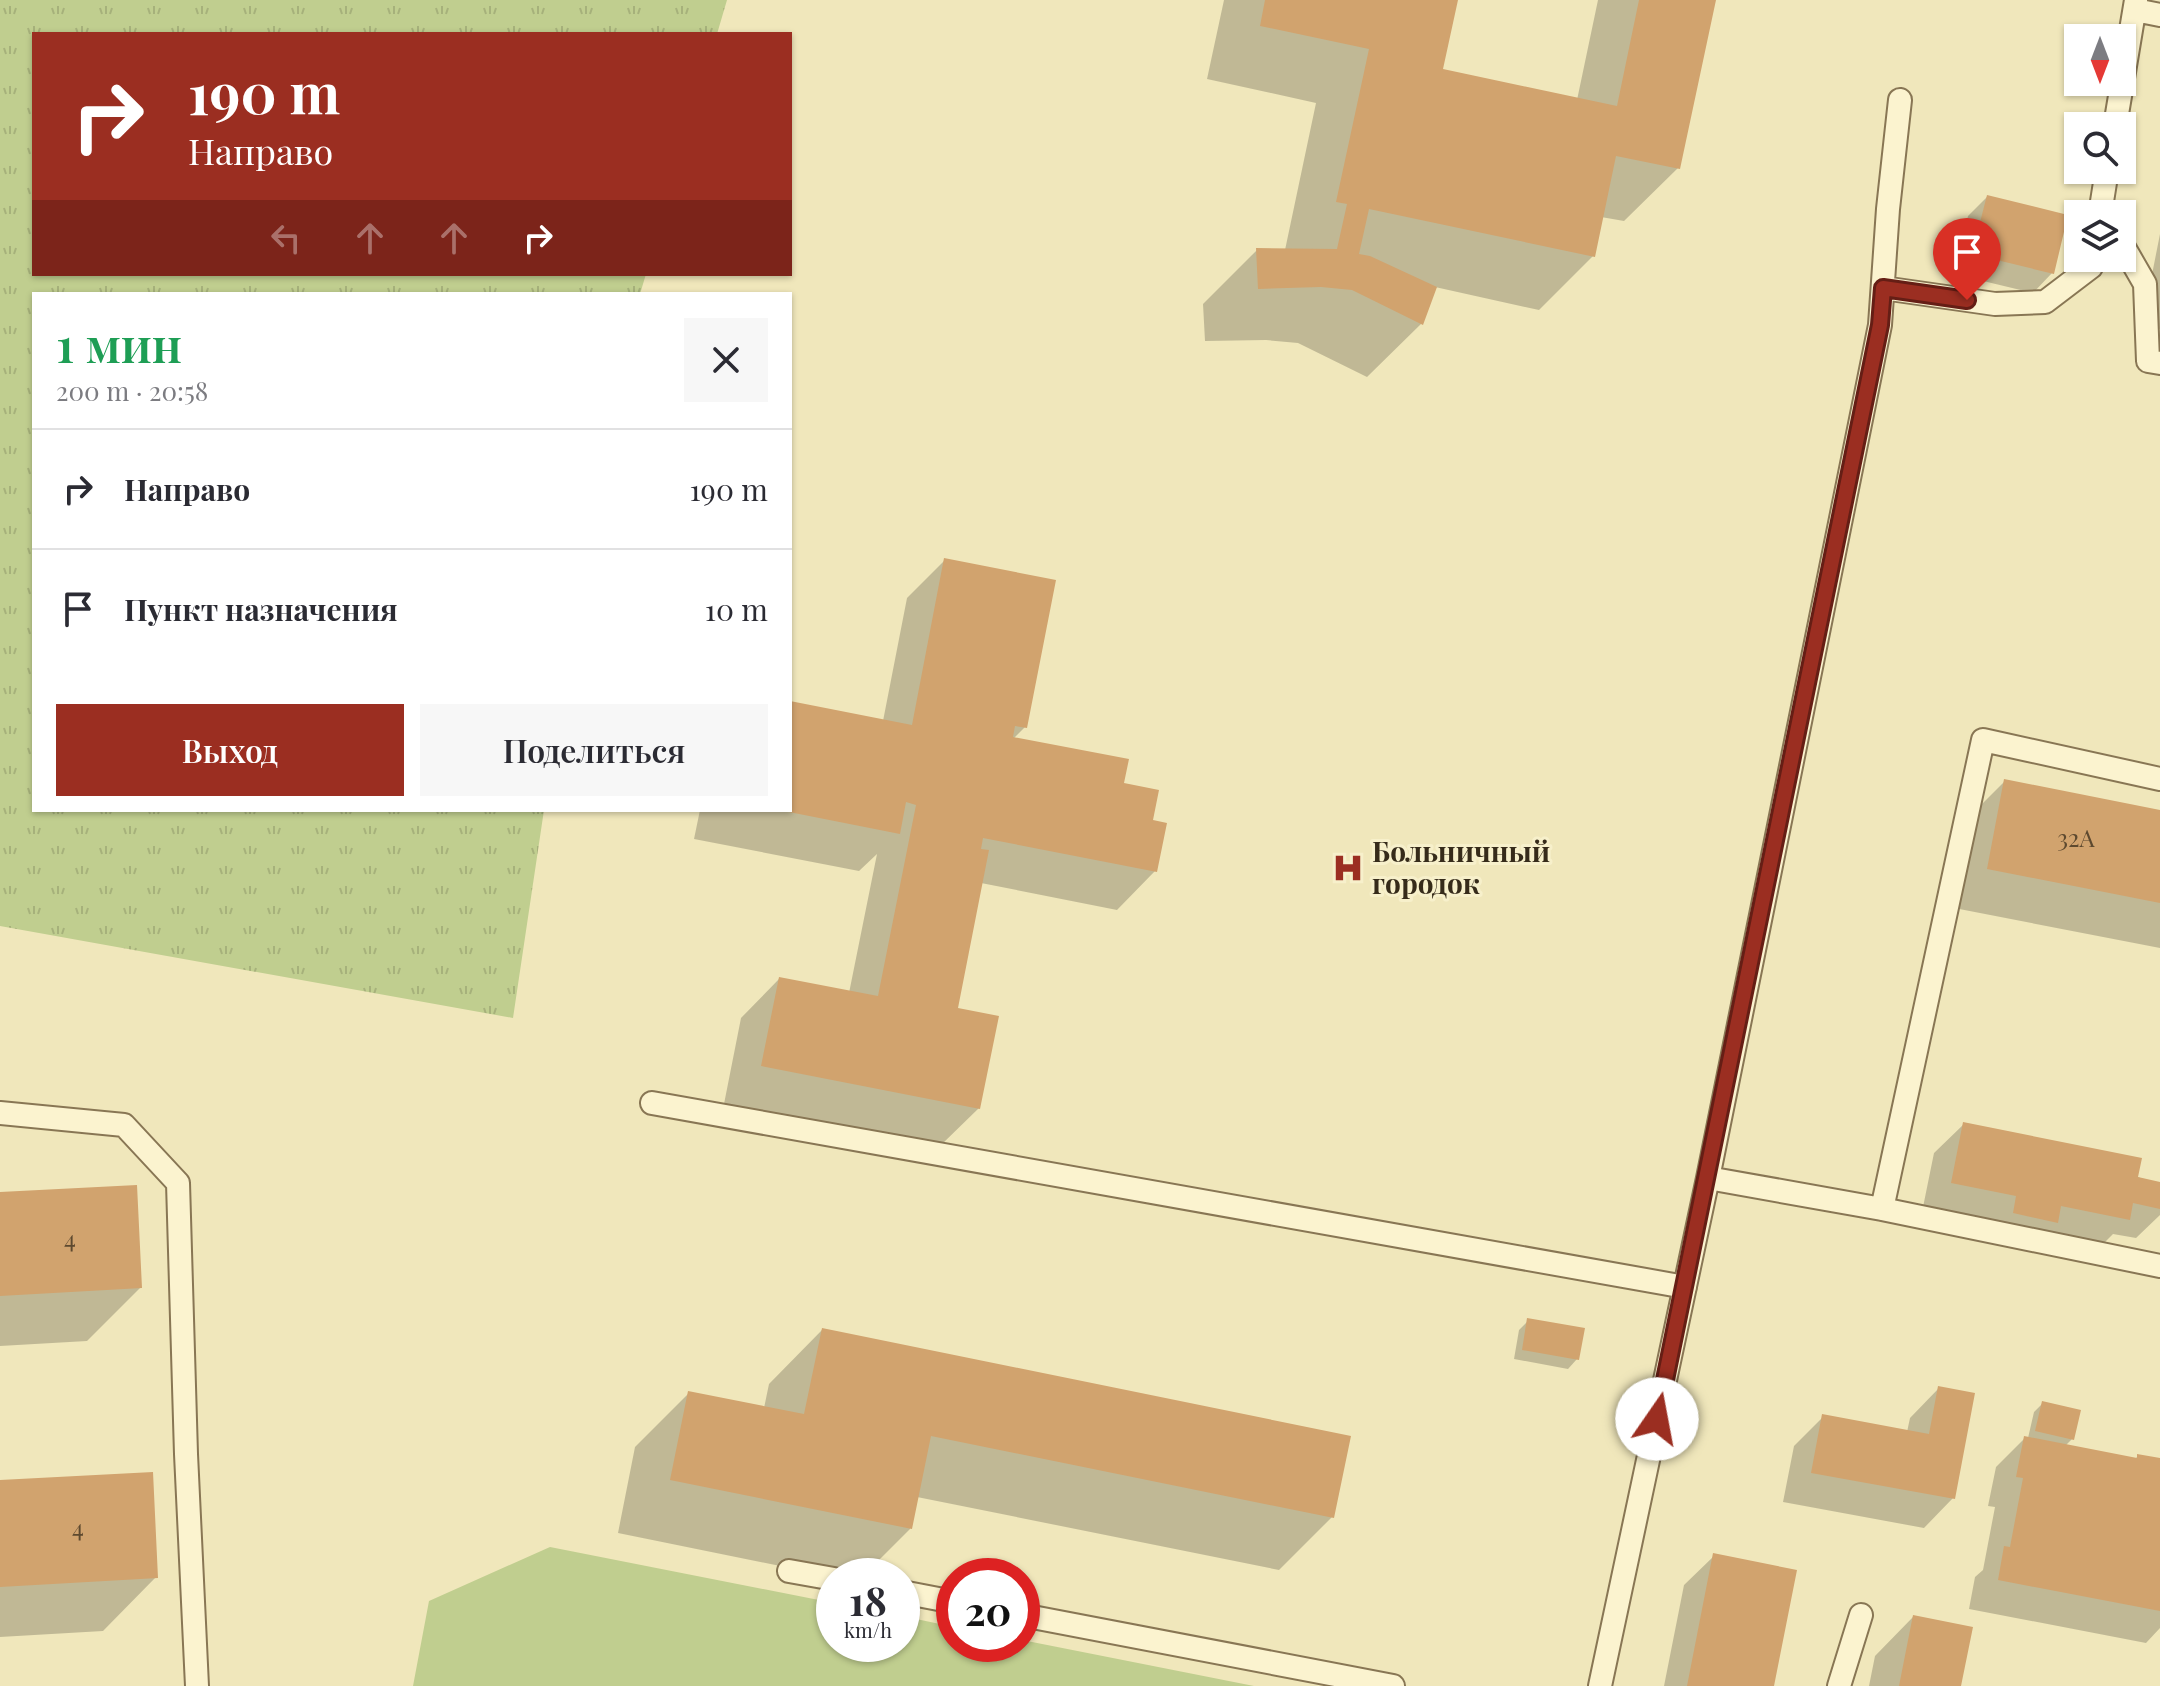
<!DOCTYPE html>
<html lang="ru">
<head>
<meta charset="utf-8">
<style>
  :root { --surface:#fff; --page:#f7f7f7; --text:#2b2b33; --muted:#7c7c81; --line:#e1e1e2; --accent:#9b2e21 }
  body { margin:0; font-family:"Playfair Display",serif; background:var(--page); color:var(--text); height:100vh; display:flex; flex-direction:column; font-size:30px; white-space:nowrap }
  * { box-sizing:border-box; margin:0 }
  p { font-size:26px; color:var(--muted) }
  .icon { flex:none; width:44px; height:44px; fill:none; stroke:currentColor; stroke-width:2; stroke-linecap:round; stroke-linejoin:round }
  .map { position:relative; flex:1; overflow:hidden }
  .drawer { position:absolute; left:32px; top:292px; width:760px; height:520px; display:flex; flex-direction:column; background:var(--surface); border-radius:0px; box-shadow:0 2px 6px #0004 }
  .drawer>* { flex:none }
  .banner { position:absolute; left:32px; top:32px; width:760px; height:244px; border-radius:0px; box-shadow:0 2px 6px #0004; background:#9b2e21; color:#fff; overflow:hidden }
  .needle { width:52px; rotate:180deg }
  .fabs { position:absolute; left:2064px; top:24px; display:grid; gap:16px }
  .fabs a { display:grid; place-items:center; width:72px; height:72px; border-radius:0px; background:var(--surface); box-shadow:0 2px 6px #0004; font-size:40px }
  .speed { position:absolute; left:816px; top:1558px; display:flex; gap:16px; font-size:40px; font-weight:700; text-align:center }
  .speed>* { display:grid; place-content:center; width:104px; height:104px; border-radius:50%; background:var(--surface); box-shadow:0 2px 6px #0004; line-height:1 }
  .speed small { font-size:20px; font-weight:400 }
  .speed .limit { border:12px solid #d22; background:#fff; color:#111 }
  .pin { position:absolute; display:grid; place-items:center; width:68px; height:68px; color:#fff; margin:-82px -34px; border-radius:50% 50% 50% 0; rotate:-45deg; box-shadow:0 0 8px #0007 }
  .pin .icon { rotate:45deg }
  .me { position:absolute; width:88px; margin:-44px; rotate:12deg; stroke-linejoin:round; filter:drop-shadow(0 0 6px #0008) }
  .turn { display:flex; align-items:center; gap:28px; height:168px; padding:0 24px; font-size:36px }
  .turn .icon { width:104px; height:104px; stroke-width:2.5 }
  .turn b { display:block; font-size:56px; line-height:68px }
  .lanes { display:flex; align-items:center; height:76px; padding:0 24px; background:#0003; justify-content:center; gap:40px; direction:ltr }
  .lanes .off { opacity:.35 }
  .round { display:grid; place-items:center; flex:none; width:84px; height:84px; border-radius:0px; background:var(--page) }
  .headline { display:flex; align-items:center; justify-content:space-between; height:136px; padding:0 24px }
  h1 { font-size:48px; font-weight:600; line-height:60px; color:#1e9e55 }
  .action { display:flex; gap:16px; margin-top:auto; padding:16px 24px }
  .action a { flex:1; height:92px; border-radius:0px; background:var(--accent); color:#fff; font-size:32px; font-weight:600; line-height:92px; text-align:center }
  .action a+a { background:var(--page); color:var(--text) }
  ul { padding:0; list-style:none }
  li { display:flex; align-items:center; gap:24px; height:120px; padding:0 24px; border-top:2px solid var(--line) }
  li div { flex:1 }
  li b { display:block; font-size:30px }
  li em { font-style:normal }
  .map>svg:first-child { display:block }
  .grass { fill:url(#grass-tufts) }
  .park { fill:#c0ce8f }
  .shadow { fill:#0003 }
  .building { fill:#d1a36e }
  .lines { fill:none; stroke-linecap:round; stroke-linejoin:round }
  .lane-casing { stroke:#887654; stroke-width:26 }
  .lane { stroke:#fbf3cf; stroke-width:22 }
  .route-casing { stroke:#651e15; stroke-width:20 }
  .route { stroke:#9b2e21; stroke-width:14 }
  .labels { text-anchor:middle; stroke-width:6; stroke-linejoin:round; paint-order:stroke }
  .number-label { font-size:24px; fill:#5d492f }
  .poi-label { font-size:28px; font-weight:bold; fill:#362b1a; stroke:#f7f0cb; text-anchor:start }
</style>
</head>
<body>
<div class="map">
<svg width="2160" height="1686" viewBox="0 0 2160 1686">
  <defs>
    <pattern id="grass-tufts" width="24" height="20" patternUnits="userSpaceOnUse" patternTransform="scale(2)"><rect width="24" height="20" fill="#c0ce8f"/><path d="M3 7l-1-3M5 7V3M7 7l1-3M15 17l-1-3M17 17v-4M19 17l1-3" fill="none" stroke="#a6b17b"/></pattern>
  </defs>
  <rect width="100%" height="100%" fill="#f0e7bb"/>
  <path class="grass" d="M 0,0 L 727,0 L 717,34 L 34,34 L 34,274 L 646,274 L 640,294 L 34,294 L 34,810 L 544,810 L 513,1018 L 0,926 Z"/>
  <path class="park" d="M 550,1547 L 834,1603 L 834,1644 L 902,1644 L 902,1616 L 954,1627 L 954,1644 L 1022,1644 L 1022,1640 L 1254,1686 L 413,1686 L 429,1601 Z"/>
  <path class="shadow" d="M 1224,0 L 1456,0 L 1441,71 L 1577,100 L 1598,0 L 1714,0 L 1678,168 L 1624,221 L 1601,217 L 1593,256 L 1539,310 L 1435,287 L 1421,324 L 1367,377 L 1298,343 L 1266,340 L 1205,341 L 1203,304 L 1257,250 L 1285,250 L 1316,103 L 1207,79 Z
    M 1987,197 L 2052,273 L 2033,293 L 1954,274 L 1968,216 Z
    M 2160,234 L 2160,329 L 2142,325 Z
    M 945,560 L 1025,727 L 1013,739 L 1122,785 L 1150,822 L 1155,871 L 1117,910 L 981,883 L 956,1010 L 979,1108 L 940,1146 L 724,1104 L 741,1018 L 779,979 L 849,993 L 877,854 L 859,871 L 694,839 L 700,810 L 790,810 L 790,703 L 883,721 L 907,598 Z
    M 2005,781 L 2160,812 L 2160,948 L 1949,907 L 1966,820 Z
    M 1964,1124 L 2160,1184 L 2160,1215 L 2136,1238 L 2113,1234 L 2099,1248 L 2041,1237 L 2027,1251 L 1985,1242 L 1988,1225 L 1922,1212 L 1934,1153 Z
    M 0,1194 L 140,1288 L 87,1341 L 0,1346 Z
    M 1528,1321 L 1577,1359 L 1568,1369 L 1514,1359 L 1519,1330 Z
    M 822,1330 L 1332,1517 L 1279,1570 L 917,1497 L 910,1529 L 863,1576 L 834,1577 L 618,1533 L 635,1447 L 689,1393 L 764,1408 L 769,1384 Z
    M 1939,1388 L 1953,1498 L 1924,1528 L 1783,1502 L 1794,1446 L 1823,1417 L 1907,1432 L 1910,1418 Z
    M 2043,1403 L 2072,1439 L 2065,1446 L 2135,1459 L 2138,1456 L 2160,1460 L 2160,1628 L 2146,1643 L 1969,1609 L 1975,1577 L 1983,1570 L 1995,1507 L 1988,1506 L 1996,1467 L 2025,1438 L 2028,1438 L 2034,1412 Z
    M 0,1482 L 156,1577 L 103,1631 L 0,1637 Z
    M 1714,1556 L 1772,1686 L 1664,1686 L 1684,1585 Z
    M 1913,1617 L 1959,1686 L 1869,1686 L 1875,1656 Z"/>
  <path class="building" d="M 1265,0 L 1458,0 L 1443,69 L 1617,106 L 1639,0 L 1716,0 L 1680,169 L 1616,156 L 1595,257 L 1369,209 L 1359,254 L 1370,256 L 1437,287 L 1423,325 L 1352,290 L 1321,287 L 1258,289 L 1256,248 L 1337,249 L 1347,204 L 1336,202 L 1369,49 L 1260,26 Z
    M 1987,195 L 2068,215 L 2054,274 L 1972,254 Z
    M 944,558 L 1056,580 L 1027,728 L 1015,726 L 1013,737 L 1129,759 L 1124,783 L 1159,790 L 1153,820 L 1167,823 L 1157,872 L 983,838 L 981,849 L 989,850 L 958,1008 L 999,1016 L 980,1109 L 761,1066 L 779,977 L 878,996 L 916,805 L 906,802 L 900,834 L 784,811 L 790,810 L 790,701 L 912,725 Z
    M 2004,779 L 2160,810 L 2160,903 L 1987,869 Z
    M 1963,1122 L 2142,1158 L 2138,1177 L 2160,1182 L 2160,1209 L 2133,1203 L 2130,1220 L 2061,1206 L 2058,1223 L 2013,1213 L 2016,1196 L 1951,1183 Z
    M 137,1185 L 142,1288 L 0,1296 L 0,1192 Z
    M 1527,1318 L 1585,1328 L 1579,1360 L 1522,1350 Z
    M 822,1328 L 1351,1436 L 1334,1518 L 931,1436 L 912,1529 L 670,1480 L 688,1391 L 804,1414 Z
    M 1938,1386 L 1975,1393 L 1955,1499 L 1811,1473 L 1822,1414 L 1929,1434 Z
    M 2042,1401 L 2081,1410 L 2074,1440 L 2035,1431 Z
    M 2024,1436 L 2137,1458 L 2137,1454 L 2160,1458 L 2160,1611 L 1998,1580 L 2004,1546 L 2010,1547 L 2023,1478 L 2016,1477 Z
    M 153,1472 L 158,1578 L 0,1587 L 0,1480 Z
    M 1713,1553 L 1797,1570 L 1774,1686 L 1687,1686 Z
    M 1913,1615 L 1973,1627 L 1961,1686 L 1899,1686 Z"/>
  <g class="lines">
    <defs>
      <path id="lane" d="M 2135,10 L 2160,15
        M 2115,126 L 2136,0
        M 2100,214 L 2107,170
        M 2122,244 L 2145,284 L 2148,361 L 2160,363
        M 1883,288 L 1995,304 L 2045,302 L 2091,267 L 2092,258
        M 652,1103 L 1685,1287
        M 0,1113 L 124,1125 L 178,1183 L 186,1454 L 197,1686
        M 1708,1178 L 1882,1209 L 2160,1266
        M 1882,1209 L 1983,740 L 2160,779
        M 789,1571 L 834,1579
        M 902,1592 L 954,1602
        M 1022,1615 L 1393,1686
        M 1600,1686 L 1708,1178 L 1880,325 L 1888,209 L 1900,100
        M 1839,1686 L 1861,1615"/>
    </defs>
    <use href="#lane" class="lane-casing"/>
    <use href="#lane" class="lane"/>
  </g>
  <g class="lines">
    <defs>
      <path id="route" d="M 1657,1419 L 1880,325 L 1883,288 L 1967,300"/>
    </defs>
    <use href="#route" class="route-casing"/>
    <use href="#route" class="route"/>
  </g>
  <defs>
    <symbol id="hospital-bare" viewBox="-9 -9 18 18"><path d="M-5-5h3v3.5h4V-5h3V5h-3V1.5h-4V5h-3Z" fill="#9b2e21" stroke="#f7f0cb" stroke-width="2.5" paint-order="stroke"/></symbol>
  </defs>
  <g fill-rule="evenodd">
    <use href="#hospital-bare" x="1326" y="846" width="44" height="44"/>
  </g>
  <g class="labels">
    <g class="number-label">
      <text x="2076" y="847">32А</text>
      <text x="70" y="1248">4</text>
      <text x="78" y="1537">4</text>
    </g>
    <g class="poi-label">
      <text x="1372" y="862">Больничный<tspan x="1372" dy="32">городок</tspan></text>
    </g>
  </g>
</svg>
<div class="fabs">
<a><svg class="needle" viewBox="-14 -14 28 28"><path d="M0-13l5 13h-10z" fill="#e53935"/><path d="M0 13l5-13h-10z" fill="#7c7c81"/></svg></a>
<a><svg class="icon" aria-label="search" viewBox="0 0 24 24"><circle cx="10" cy="10" r="6"/><path d="M15 15l6 6"/></svg></a>
<a><svg class="icon" aria-label="layers" viewBox="0 0 24 24"><path d="M12 4l9 5-9 5-9-5zM3 14l9 5 9-5"/></svg></a>
</div>
<div class="speed"><div>18<small>km/h</small></div><div class="limit">20</div></div>
<div class="pin" style="left:1967px;top:300px;background:#d93025"><svg class="icon" aria-label="arrive" viewBox="0 0 24 24"><path d="M6 21V4h12l-3 4 3 4H6"/></svg></div>
<svg class="me" style="left:1657px;top:1419px" viewBox="-20 -20 40 40"><circle r="19" fill="#fff"/><path d="M0-13L10 11 0 6-10 11z" fill="#9b2e21"/></svg>
<div class="banner">
<div class="turn"><svg class="icon" aria-label="right" viewBox="0 0 24 24"><path d="M7 20v-9h11M14 6l5 5-5 5"/></svg><div><b>190 m</b>Направо</div></div>
<div class="lanes"><svg class="icon off" aria-label="left" viewBox="0 0 24 24"><path d="M17 20v-9H6M10 6l-5 5 5 5"/></svg><svg class="icon off" aria-label="ahead" viewBox="0 0 24 24"><path d="M12 20V5M6 11l6-6 6 6"/></svg><svg class="icon off" aria-label="ahead" viewBox="0 0 24 24"><path d="M12 20V5M6 11l6-6 6 6"/></svg><svg class="icon" aria-label="right" viewBox="0 0 24 24"><path d="M7 20v-9h11M14 6l5 5-5 5"/></svg></div>
</div>
<section class="drawer">
<div class="headline"><div><h1>1 мин</h1><p>200 m · 20:58</p></div><a class="round"><svg class="icon" aria-label="close" viewBox="0 0 24 24"><path d="M6 6l12 12M18 6L6 18"/></svg></a></div>
<ul>
<li><svg class="icon" aria-label="right" viewBox="0 0 24 24"><path d="M7 20v-9h11M14 6l5 5-5 5"/></svg><div><b>Направо</b></div><em>190 m</em></li>
<li><svg class="icon" aria-label="arrive" viewBox="0 0 24 24"><path d="M6 21V4h12l-3 4 3 4H6"/></svg><div><b>Пункт назначения</b></div><em>10 m</em></li>
</ul>
<div class="action"><a>Выход</a><a>Поделиться</a></div>
</section>
</div>
</body>
</html>
